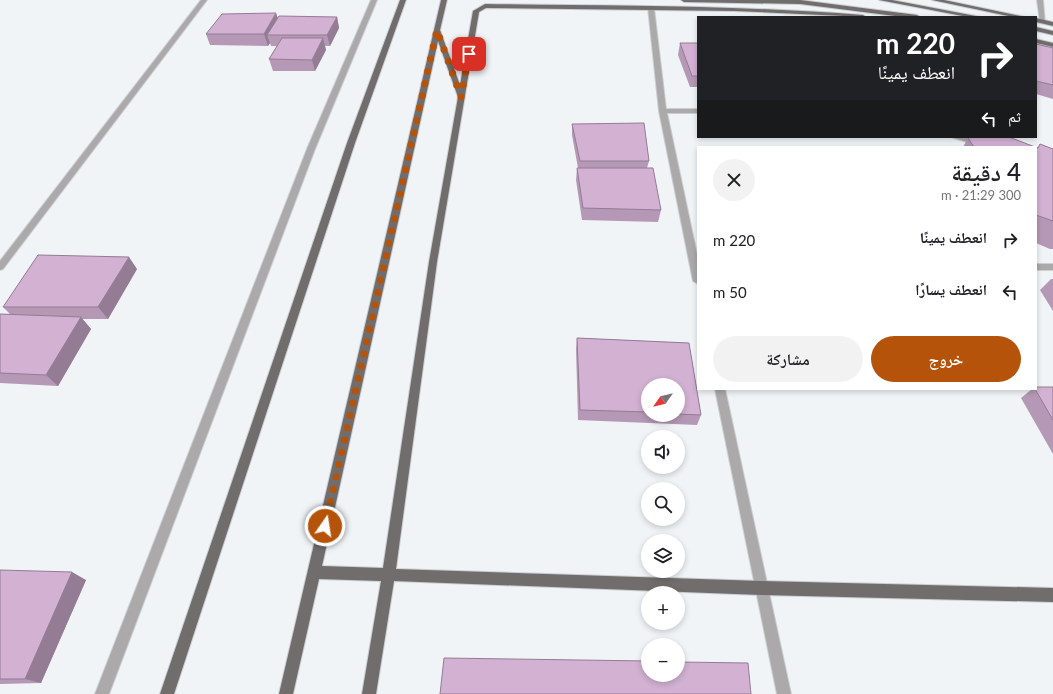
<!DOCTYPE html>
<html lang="ar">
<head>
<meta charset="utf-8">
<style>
  :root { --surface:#fff; --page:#f2f2f2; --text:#202124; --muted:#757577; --accent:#b45309 }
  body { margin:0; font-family:Lato,"Noto Naskh Arabic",sans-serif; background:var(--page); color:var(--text); direction:rtl; height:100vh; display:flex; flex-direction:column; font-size:15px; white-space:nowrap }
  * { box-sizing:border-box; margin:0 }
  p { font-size:13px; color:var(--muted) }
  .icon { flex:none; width:22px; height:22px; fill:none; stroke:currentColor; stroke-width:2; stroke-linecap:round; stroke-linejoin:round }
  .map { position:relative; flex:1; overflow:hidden; direction:ltr }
  .sheet { position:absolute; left:697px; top:146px; width:340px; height:244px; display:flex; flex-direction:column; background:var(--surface); border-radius:0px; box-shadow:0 2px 6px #0003; direction:rtl }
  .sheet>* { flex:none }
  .hud { position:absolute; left:697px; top:16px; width:340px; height:122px; border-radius:0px; box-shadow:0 2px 6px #0003; direction:rtl; background:#202124; color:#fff; overflow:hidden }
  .needle { width:26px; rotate:236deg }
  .fabs { position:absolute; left:641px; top:378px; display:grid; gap:8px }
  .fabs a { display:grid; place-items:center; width:44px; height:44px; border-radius:50%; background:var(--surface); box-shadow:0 2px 6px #0003; font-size:20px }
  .pin { position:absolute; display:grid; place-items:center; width:34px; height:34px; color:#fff; margin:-17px; border-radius:8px; box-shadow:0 2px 6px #0006 }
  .me { position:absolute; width:44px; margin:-22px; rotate:13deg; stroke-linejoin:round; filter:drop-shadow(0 0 3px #0008) }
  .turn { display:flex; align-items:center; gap:14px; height:84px; padding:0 16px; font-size:18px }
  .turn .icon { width:52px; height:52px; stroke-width:2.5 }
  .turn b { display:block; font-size:28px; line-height:34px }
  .then { display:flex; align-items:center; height:38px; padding:0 16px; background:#0003; gap:8px; font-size:15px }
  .round { display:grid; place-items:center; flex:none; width:42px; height:42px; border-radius:21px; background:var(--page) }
  .overview { display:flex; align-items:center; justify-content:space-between; height:68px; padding:0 16px }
  h1 { font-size:24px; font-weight:600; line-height:30px }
  .primary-button { display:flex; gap:8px; margin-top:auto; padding:8px 16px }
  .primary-button a { flex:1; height:46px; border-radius:24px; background:var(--accent); color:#fff; font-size:16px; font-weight:600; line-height:46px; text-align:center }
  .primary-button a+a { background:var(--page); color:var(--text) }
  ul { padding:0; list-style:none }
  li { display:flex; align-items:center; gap:12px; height:52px; padding:0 16px }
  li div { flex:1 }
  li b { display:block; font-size:15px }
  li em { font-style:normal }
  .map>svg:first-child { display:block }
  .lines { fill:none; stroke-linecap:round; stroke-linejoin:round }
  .minor-casing { stroke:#cccfd2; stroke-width:2 }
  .major-casing { stroke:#cccfd2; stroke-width:2 }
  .minor { fill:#aca9aa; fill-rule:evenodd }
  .major { fill:#716d6d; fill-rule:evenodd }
  .wall { fill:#b598b5; fill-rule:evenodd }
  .shaded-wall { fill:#937c94 }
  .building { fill:#d2b1d3; stroke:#937c94 }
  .route { stroke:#b45309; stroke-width:7; stroke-dasharray:0 12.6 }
</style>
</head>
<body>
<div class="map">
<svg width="1053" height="694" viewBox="0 0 1053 694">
  <rect width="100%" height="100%" fill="#f0f4f7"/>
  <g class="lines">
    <defs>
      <path id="minor" d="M 201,0 L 207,0 L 3,269 L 0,270 L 0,261 Z
        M 371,0 L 377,0 L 315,149 L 109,694 L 95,694 L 307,149 Z
        M 1037,0 L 1043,0 L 1045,23 L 1040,22 Z
        M 651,6 L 654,8 L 666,109 L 698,109 L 698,113 L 667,113 L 698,259 L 698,284 L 693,281 L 659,111 L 648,8 Z
        M 951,137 L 963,137 L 995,147 L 983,147 Z
        M 1036,264 L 1053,264 L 1053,270 L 1036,270 Z
        M 715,389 L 725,389 L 791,694 L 777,694 Z"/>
      <path id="major" d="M 400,0 L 406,0 L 355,143 L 174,694 L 160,694 L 347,143 Z
        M 441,0 L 447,0 L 440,30 L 460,85 L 473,11 L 485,4 C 611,6 737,5 863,15 L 866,17 L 734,11 L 486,8 L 479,12 L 437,262 L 396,569 L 761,581 L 1053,588 L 1053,602 L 761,595 L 394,581 L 376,694 L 362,694 L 381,581 L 319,579 L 293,694 L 279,694 ZM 438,41 L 458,97 L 429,262 L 383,568 L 322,566 Z
        M 681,0 L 800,0 L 917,15 L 920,17 L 903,17 L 800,4 L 684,2 Z
        M 879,0 L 892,0 L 981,17 L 968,17 Z
        M 932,0 L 944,0 L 1025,17 L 1013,17 Z
        M 1036,18 L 1053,22 L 1053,26 L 1036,22 Z
        M 1036,27 L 1053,31 L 1053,35 L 1036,31 Z
        M 1036,39 L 1053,43 L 1053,47 L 1036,43 Z"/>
    </defs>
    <use href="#minor" class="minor-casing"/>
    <use href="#major" class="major-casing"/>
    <use href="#minor" class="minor"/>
    <use href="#major" class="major"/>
  </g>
  <path class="wall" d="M 337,17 L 339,28 L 330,46 L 325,46 L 326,50 L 315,71 L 273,71 L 269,59 L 277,46 L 271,46 L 270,43 L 268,46 L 210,45 L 206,34 L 278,18 Z
    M 680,43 L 698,43 L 698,87 L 690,87 L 678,55 Z
    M 1036,44 L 1053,48 L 1053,99 L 1036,94 Z
    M 572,124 L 649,161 L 647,168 L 661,210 L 658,222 L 582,220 L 576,180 L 577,168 L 578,168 L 572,135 Z
    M 968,138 L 1035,147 L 963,147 Z
    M 1040,144 L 1053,149 L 1053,249 L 1050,249 L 1036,243 L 1036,147 L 1038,148 Z
    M 137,269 L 108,319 L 82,319 L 91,329 L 58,386 L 0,383 L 0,314 L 10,314 L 3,307 Z
    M 1051,279 L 1053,279 L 1053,311 L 1040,290 Z
    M 577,338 L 689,343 L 701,415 L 697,425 L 578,420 L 576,349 ZM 648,385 L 678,385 L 678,415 L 648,415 Z
    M 1053,387 L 1053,454 L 1021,398 L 1032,389 Z
    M 0,570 L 86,580 L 41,683 L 0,684 Z"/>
  <path class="shaded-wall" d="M 276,13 L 280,24 L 267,35 L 270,43 L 268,46 L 264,34 Z
    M 337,17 L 339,28 L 330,46 L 327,35 Z
    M 323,38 L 326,50 L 315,71 L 312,60 Z
    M 129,257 L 137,269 L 108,319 L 98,307 Z
    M 81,317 L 91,329 L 58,386 L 46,375 Z
    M 72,572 L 86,580 L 41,683 L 25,679 Z"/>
  <path class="building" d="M 276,13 L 264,34 L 206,34 L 222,14 Z
    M 279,16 L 337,17 L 327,35 L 267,35 Z
    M 282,38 L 323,38 L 312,60 L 269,59 Z
    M 680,43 L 698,43 L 698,76 L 692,76 Z
    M 1036,44 L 1053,48 L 1053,85 L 1036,81 Z
    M 644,123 L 649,161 L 580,161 L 572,124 Z
    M 969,137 L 1009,137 L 1035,147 L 974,147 L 968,138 Z
    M 1040,144 L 1053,149 L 1053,221 L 1036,215 L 1036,147 L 1038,148 Z
    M 577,168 L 653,168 L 661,210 L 583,208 Z
    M 38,255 L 129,257 L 98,307 L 3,307 Z
    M 0,314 L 81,317 L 46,375 L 0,373 Z
    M 577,338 L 689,343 L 701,415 L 678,414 L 678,385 L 648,385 L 648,412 L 580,410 Z
    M 1036,387 L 1053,387 L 1053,420 L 1035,389 L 1036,389 Z
    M 0,570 L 72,572 L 25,679 L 0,679 Z
    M 444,658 L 648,661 L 648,675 L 678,675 L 678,662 L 748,663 L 751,694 L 440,694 Z"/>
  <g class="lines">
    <path class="route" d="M 325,526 L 437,30 L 461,97 L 469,54"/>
  </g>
</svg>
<div class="fabs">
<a><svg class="needle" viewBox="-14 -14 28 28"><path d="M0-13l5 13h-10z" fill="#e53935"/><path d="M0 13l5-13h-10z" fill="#757577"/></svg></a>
<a><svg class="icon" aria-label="sound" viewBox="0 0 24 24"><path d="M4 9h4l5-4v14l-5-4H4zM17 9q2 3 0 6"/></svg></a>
<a><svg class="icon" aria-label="search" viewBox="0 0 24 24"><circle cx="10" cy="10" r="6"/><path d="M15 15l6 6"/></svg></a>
<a><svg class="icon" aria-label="layers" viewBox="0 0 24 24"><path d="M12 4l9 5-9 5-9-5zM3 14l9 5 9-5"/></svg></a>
<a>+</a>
<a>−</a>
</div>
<div class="pin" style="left:469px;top:54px;background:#d93025"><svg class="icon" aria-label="arrive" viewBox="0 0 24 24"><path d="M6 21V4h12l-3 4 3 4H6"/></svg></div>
<svg class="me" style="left:325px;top:526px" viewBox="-20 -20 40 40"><circle r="17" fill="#b45309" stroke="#fff" stroke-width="3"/><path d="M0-11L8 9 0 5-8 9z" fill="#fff"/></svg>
<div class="hud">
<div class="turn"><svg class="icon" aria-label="right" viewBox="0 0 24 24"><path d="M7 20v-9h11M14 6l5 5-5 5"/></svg><div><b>220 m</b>انعطف يمينًا</div></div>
<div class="then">ثم<svg class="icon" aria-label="left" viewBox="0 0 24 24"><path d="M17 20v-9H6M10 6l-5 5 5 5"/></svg></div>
</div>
<section class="sheet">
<div class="overview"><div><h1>4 دقيقة</h1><p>300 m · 21:29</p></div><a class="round"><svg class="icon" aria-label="close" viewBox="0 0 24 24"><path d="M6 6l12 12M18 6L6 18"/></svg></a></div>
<ul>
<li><svg class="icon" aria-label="right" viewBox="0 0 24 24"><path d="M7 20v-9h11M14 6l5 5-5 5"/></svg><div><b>انعطف يمينًا</b></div><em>220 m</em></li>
<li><svg class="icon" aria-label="left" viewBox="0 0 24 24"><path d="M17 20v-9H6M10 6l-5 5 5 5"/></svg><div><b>انعطف يسارًا</b></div><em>50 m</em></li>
</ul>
<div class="primary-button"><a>خروج</a><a>مشاركة</a></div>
</section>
</div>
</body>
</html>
